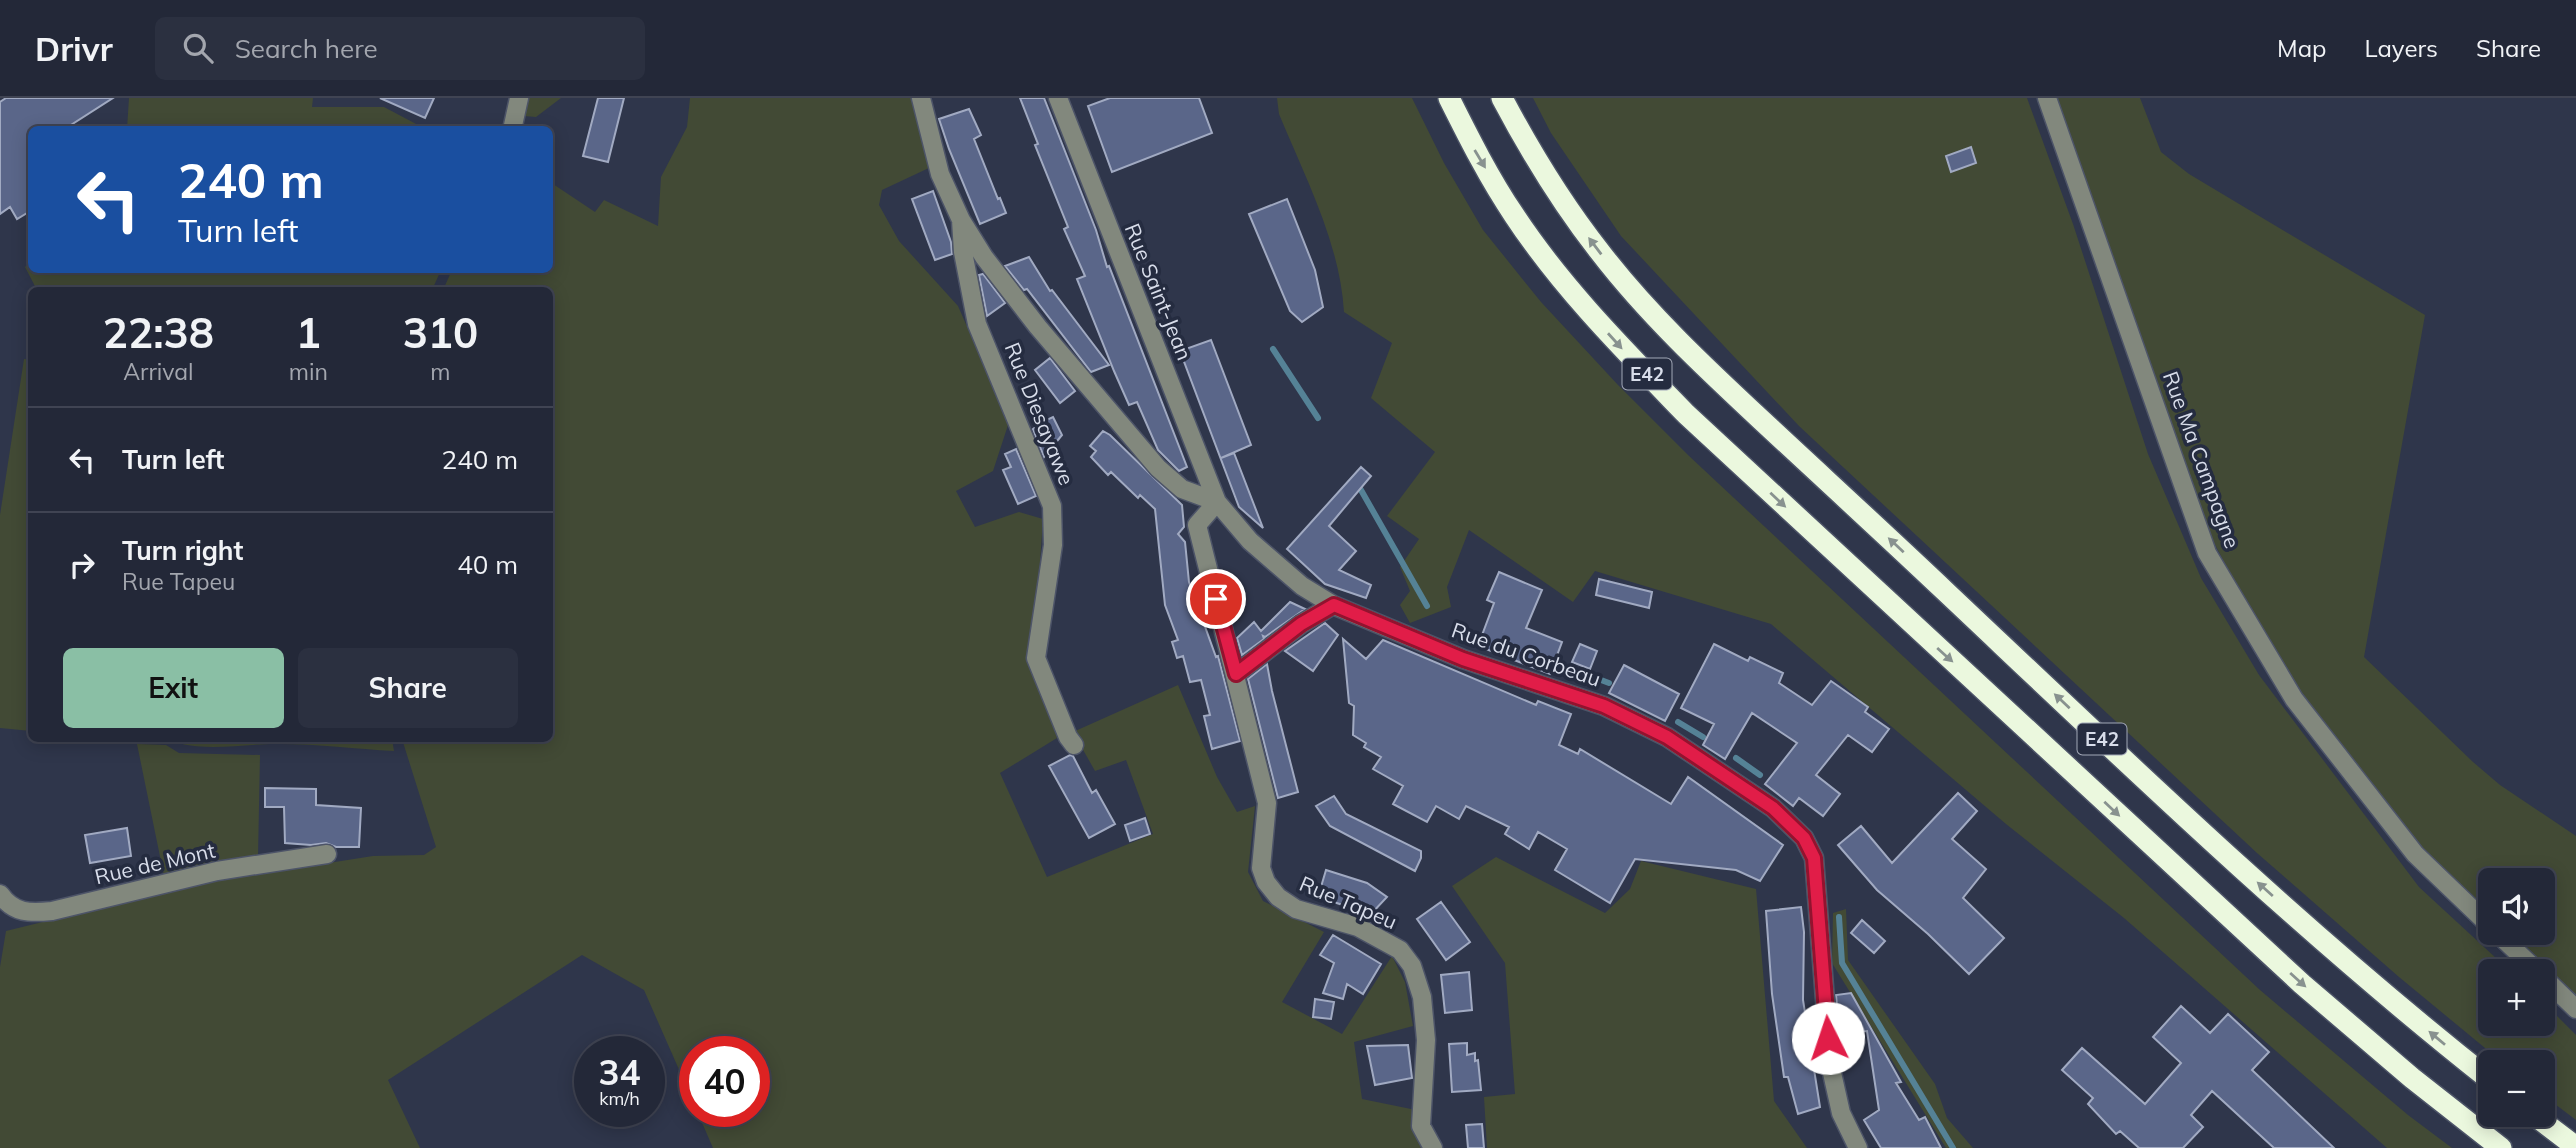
<!DOCTYPE html>
<html lang="en">
<head>
<meta charset="utf-8">
<style>
  :root { --surface:#232838; --page:#2b3040; --text:#f1f3f6; --muted:#a3a6ae; --line:#404453; --accent:#8abfa5 }
  body { margin:0; font-family:Mulish,sans-serif; background:var(--page); color:var(--text); height:100vh; display:flex; flex-direction:column; font-size:26px; white-space:nowrap }
  * { box-sizing:border-box; margin:0 }
  p { font-size:23px; color:var(--muted) }
  .icon { flex:none; width:38px; height:38px; fill:none; stroke:currentColor; stroke-width:2; stroke-linecap:round; stroke-linejoin:round }
  .map { position:relative; flex:1; overflow:hidden }
  .sheet { position:absolute; left:28px; top:189px; width:525px; height:455px; display:flex; flex-direction:column; background:var(--surface); border-radius:10px; box-shadow:0 4px 18px #0003,0 0 0 2px var(--line) }
  .sheet>* { flex:none }
  .hud { position:absolute; left:28px; top:28px; width:525px; height:147px; border-radius:10px; box-shadow:0 4px 18px #0003,0 0 0 2px var(--line); background:#1a4fa0; color:#fff; overflow:hidden }
  .fabs { position:absolute; left:2478px; top:770px; display:grid; gap:14px }
  .fabs a { display:grid; place-items:center; width:77px; height:77px; border-radius:10px; background:var(--surface); box-shadow:0 4px 18px #0003,0 0 0 2px var(--line); font-size:35px }
  .speed { position:absolute; left:574px; top:938px; display:flex; gap:14px; font-size:35px; font-weight:700; text-align:center }
  .speed>* { display:grid; place-content:center; width:91px; height:91px; border-radius:50%; background:var(--surface); box-shadow:0 4px 18px #0003,0 0 0 2px var(--line); line-height:1 }
  .speed small { font-size:18px; font-weight:400 }
  .speed .limit { border:10px solid #d22; background:#fff; color:#111 }
  .pin { position:absolute; display:grid; place-items:center; width:60px; height:60px; color:#fff; margin:-30px; border:4px solid #fff; border-radius:50%; box-shadow:0 2px 7px #0007 }
  .me { position:absolute; width:77px; margin:-38px; rotate:356deg; stroke-linejoin:round; filter:drop-shadow(0 0 5px #0008) }
  .turn { display:flex; align-items:center; gap:24px; height:147px; padding:0 35px; font-size:32px }
  .turn .icon { width:91px; height:91px; stroke-width:2.5 }
  .turn b { display:block; font-size:49px; line-height:60px }
  .eta { display:flex; justify-content:space-evenly; align-items:center; height:119px; text-align:center }
  .eta b { font-size:42px; font-weight:700; line-height:49px }
  .cta { display:flex; gap:14px; margin-top:auto; padding:14px 35px }
  .cta a { flex:1; height:80px; border-radius:10px; background:var(--accent); color:#111; font-size:28px; font-weight:700; line-height:80px; text-align:center }
  .cta a+a { background:var(--page); color:var(--text) }
  ul { padding:0; list-style:none }
  li { display:flex; align-items:center; gap:21px; height:105px; padding:0 35px; border-top:2px solid var(--line) }
  li div { flex:1 }
  li b { display:block; font-size:26px }
  li em { font-style:normal }
  header { display:flex; align-items:center; gap:42px; box-sizing:border-box; height:98px; padding:0 35px; background:var(--surface); border-bottom:2px solid var(--line) }
  header strong { font-size:33px }
  nav { display:flex; gap:38px; margin-inline-start:auto; font-size:24px }
  .search { width:490px; height:63px; background:var(--page); display:flex; align-items:center; gap:18px; box-sizing:border-box; padding:0 24px; border-radius:10px; color:var(--muted); font-size:26px }
  .map>svg:first-child { display:block }
  .green { fill:#424a35 }
  .lines { fill:none; stroke-linecap:round; stroke-linejoin:round }
  .stream { stroke:#558296; stroke-width:6 }
  .building { fill:#5a6689; stroke:#a1aac2; stroke-width:2 }
  .minor-casing { stroke:#4d5468; stroke-width:21 }
  .highway-casing { stroke:#4d5468; stroke-width:24 }
  .minor { stroke:#82887d; stroke-width:18 }
  .highway { stroke:#ebf8de; stroke-width:21 }
  .oneway { fill:#88928f }
  .route-casing { stroke:#92132f; stroke-width:18 }
  .route { stroke:#e11d48; stroke-width:12 }
  .labels { text-anchor:middle; stroke-width:7; stroke-linejoin:round; paint-order:stroke }
  .shield { fill:#252c40; stroke:#a2a8b7; stroke-width:2 }
  .shield-label { font-size:19px; font-weight:bold; fill:#d8ddea }
  .street-label { font-size:21px; fill:#d8ddea; stroke:#252c40 }
</style>
</head>
<body>
<header>
<strong>Drivr</strong>
<div class="search"><svg class="icon" aria-label="search" viewBox="0 0 24 24"><circle cx="10" cy="10" r="6"/><path d="M15 15l6 6"/></svg>Search here</div>
<nav><a>Map</a><a>Layers</a><a>Share</a></nav>
</header>
<div class="map">
<svg width="2576" height="1050" viewBox="0 0 2576 1050">
  <rect width="100%" height="100%" fill="#2f364b"/>
  <path class="green" d="M 129,0 L 313,0 L 312,9 L 384,9 L 418,27 L 418,31 L 127,31 Z
    M 527,0 L 561,0 L 536,19 L 524,18 Z
    M 690,0 L 912,0 L 931,69 L 882,92 L 879,107 L 899,143 L 958,208 L 1009,324 L 993,373 L 956,393 L 975,429 L 1019,414 L 1043,421 L 1033,565 L 1057,640 L 1000,675 L 1047,779 L 1153,736 L 1126,662 L 1095,673 L 1073,634 L 1178,587 L 1217,679 L 1237,714 L 1255,708 L 1248,774 L 1263,803 L 1324,834 L 1282,904 L 1342,936 L 1392,858 L 1405,884 L 1413,928 L 1354,944 L 1362,1001 L 1416,1012 L 1424,1050 L 713,1050 L 697,1013 L 754,1013 L 754,954 L 695,954 L 695,1008 L 644,892 L 582,857 L 388,982 L 420,1050 L 0,1050 L 0,869 L 6,833 L 201,785 L 373,758 L 424,757 L 436,749 L 402,641 L 550,640 L 550,192 L 443,192 L 452,172 L 550,172 L 550,84 L 595,114 L 604,102 L 658,128 L 661,79 L 687,29 Z
    M 1277,0 L 1412,0 L 1444,65 L 1483,132 L 1541,204 L 1618,287 L 1688,357 L 2260,892 L 2408,1017 L 2452,1050 L 2387,1050 L 2124,820 L 2006,726 L 1771,526 L 1595,473 L 1573,504 L 1469,432 L 1447,489 L 1451,509 L 1410,525 L 1400,507 L 1410,493 L 1400,469 L 1419,441 L 1387,418 L 1435,354 L 1371,300 L 1392,245 L 1344,214 C 1340,145 1305,79 1279,16 Z
    M 1533,0 L 2027,0 L 2073,126 L 2148,356 L 2201,480 L 2259,577 L 2419,789 L 2510,873 L 2490,873 L 2490,926 L 2543,926 L 2543,904 L 2576,937 L 2576,1022 L 2543,997 L 2543,964 L 2502,964 L 2399,879 L 2257,755 L 1799,328 L 1621,138 L 1551,35 Z
    M 2055,0 L 2140,0 L 2161,54 L 2189,76 L 2425,217 L 2364,559 L 2473,664 L 2500,687 L 2576,738 L 2576,905 L 2502,835 L 2543,835 L 2543,782 L 2490,782 L 2490,823 L 2454,789 L 2375,698 L 2288,586 L 2210,437 Z
    M 31,163 L 32,172 L 441,172 L 432,192 L 37,192 L 25,169 Z
    M 24,261 L 32,262 L 31,633 L 0,630 L 0,417 Z
    M 168,641 L 392,641 L 394,653 C 356,651 318,646 280,646 C 247,645 198,656 168,641 Z
    M 137,646 L 166,647 L 179,655 L 260,657 L 258,759 L 164,778 Z
    M 1496,759 L 1605,815 L 1630,791 L 1641,763 L 1756,791 L 1774,1003 L 1807,1050 L 1487,1050 L 1484,999 L 1515,996 L 1505,865 L 1452,788 Z
    M 1846,811 L 1848,862 L 1935,986 L 1947,1020 L 1973,1050 L 1946,1050 L 1832,865 L 1833,815 Z"/>
  <g class="lines">
    <path class="stream" d="M 1273,251 L 1318,320
      M 1357,385 L 1427,508
      M 1564,568 L 1609,585
      M 1678,624 L 1703,639
      M 1736,660 L 1760,677
      M 1839,819 L 1842,865 L 1953,1050"/>
  </g>
  <path class="building" d="M 6,0 L 113,0 L 63,32 L 32,32 L 32,112 L 17,121 L 10,109 L 0,116 L 0,4 Z
    M 380,0 L 434,0 L 425,20 Z
    M 598,0 L 624,0 L 608,64 L 583,58 Z
    M 1020,0 L 1044,0 L 1096,132 L 1107,169 L 1109,168 L 1187,369 L 1179,373 L 1158,352 L 1137,304 L 1129,307 L 1114,273 L 1077,181 L 1085,178 L 1064,131 L 1068,129 L 1035,47 L 1038,46 Z
    M 1110,0 L 1199,0 L 1212,35 L 1112,74 L 1088,8 Z
    M 969,11 L 981,37 L 974,41 L 998,101 L 1000,100 L 1006,115 L 980,126 L 949,51 L 939,21 Z
    M 1971,49 L 1976,65 L 1951,74 L 1946,58 Z
    M 933,93 L 951,144 L 952,156 L 935,162 L 912,101 Z
    M 1287,101 L 1315,172 L 1323,209 L 1302,224 L 1290,213 L 1249,116 Z
    M 1029,159 L 1050,193 L 1052,192 L 1109,267 L 1091,274 L 1027,191 L 1024,192 L 1005,168 Z
    M 983,176 L 1005,205 L 987,218 L 979,177 Z
    M 1211,242 L 1251,347 L 1221,360 L 1234,355 L 1263,430 L 1239,409 L 1180,253 Z
    M 1050,260 L 1075,293 L 1060,305 L 1035,272 Z
    M 1053,319 L 1062,337 L 1044,359 L 1033,331 L 1042,324 Z
    M 1103,333 L 1110,337 L 1182,407 L 1184,429 L 1178,436 L 1185,444 L 1189,484 L 1216,559 L 1218,558 L 1240,643 L 1212,651 L 1204,618 L 1210,617 L 1201,582 L 1190,584 L 1183,558 L 1177,560 L 1172,544 L 1178,542 L 1165,507 L 1155,411 L 1140,397 L 1138,400 L 1111,374 L 1108,377 L 1091,359 L 1096,353 L 1090,348 Z
    M 1016,351 L 1036,398 L 1018,406 L 1003,372 L 1011,369 L 1005,356 Z
    M 1361,369 L 1371,378 L 1329,428 L 1356,453 L 1339,472 L 1371,487 L 1366,500 L 1325,486 L 1287,451 Z
    M 1499,474 L 1542,492 L 1526,530 L 1562,544 L 1550,576 L 1478,548 L 1494,505 L 1487,502 Z
    M 1599,481 L 1652,494 L 1649,510 L 1596,497 Z
    M 1290,504 L 1305,511 L 1265,539 L 1263,538 L 1264,541 L 1242,557 L 1237,540 L 1254,524 L 1261,533 Z
    M 1325,525 L 1338,537 L 1313,573 L 1285,553 Z
    M 1343,541 L 1366,561 L 1383,542 L 1536,607 L 1538,603 L 1571,616 L 1559,647 L 1578,656 L 1580,651 L 1671,706 L 1688,679 L 1783,747 L 1760,783 L 1736,772 L 1635,761 L 1610,805 L 1555,772 L 1567,751 L 1538,734 L 1529,751 L 1505,736 L 1509,729 L 1466,708 L 1459,721 L 1436,708 L 1427,724 L 1393,706 L 1403,688 L 1373,671 L 1381,659 L 1364,649 L 1366,645 L 1353,637 L 1354,608 L 1349,605 Z
    M 1580,546 L 1597,553 L 1590,571 L 1572,564 Z
    M 1714,546 L 1748,563 L 1750,559 L 1783,575 L 1779,585 L 1812,607 L 1831,583 L 1868,609 L 1865,614 L 1889,631 L 1872,654 L 1848,637 L 1816,677 L 1840,696 L 1823,718 L 1799,700 L 1793,708 L 1765,686 L 1797,645 L 1752,615 L 1725,661 L 1703,647 L 1714,626 L 1681,610 Z
    M 1267,566 L 1272,593 L 1298,694 L 1278,700 L 1248,581 Z
    M 1624,567 L 1679,596 L 1665,623 L 1609,595 Z
    M 1070,657 L 1073,658 L 1092,695 L 1096,692 L 1115,726 L 1089,740 L 1049,668 Z
    M 265,690 L 316,691 L 316,707 L 361,710 L 359,749 L 336,749 L 326,745 L 311,747 L 285,745 L 284,709 L 265,709 Z
    M 1958,695 L 1977,713 L 1952,741 L 1986,771 L 1963,800 L 2004,840 L 1969,876 L 1928,836 L 1877,792 L 1838,747 L 1861,728 L 1892,765 Z
    M 1334,698 L 1346,716 L 1421,753 L 1421,760 L 1415,773 L 1330,728 L 1316,708 Z
    M 1145,720 L 1150,736 L 1130,743 L 1125,727 Z
    M 127,730 L 131,758 L 90,765 L 85,737 Z
    M 1326,772 L 1367,785 L 1387,799 L 1371,816 L 1318,799 Z
    M 1441,804 L 1470,844 L 1446,862 L 1417,821 Z
    M 1801,809 L 1804,834 L 1803,902 L 1820,1009 L 1798,1016 L 1788,979 L 1784,979 L 1772,896 L 1766,813 Z
    M 1862,822 L 1885,843 L 1874,855 L 1851,835 Z
    M 1333,837 L 1381,866 L 1363,896 L 1347,886 L 1343,901 L 1323,895 L 1334,865 L 1320,857 Z
    M 1469,874 L 1472,912 L 1445,915 L 1441,877 Z
    M 1851,895 L 1901,984 L 1896,985 L 1919,1022 L 1925,1019 L 1941,1050 L 1881,1050 L 1864,1022 L 1879,1012 L 1867,933 L 1840,936 L 1836,897 Z
    M 1315,901 L 1334,904 L 1331,921 L 1313,919 Z
    M 2181,908 L 2210,935 L 2228,916 L 2269,954 L 2252,972 L 2334,1050 L 2274,1050 L 2212,993 L 2191,1017 L 2203,1029 L 2183,1050 L 2139,1050 L 2120,1033 L 2116,1036 L 2088,1006 L 2093,1000 L 2062,972 L 2082,950 L 2145,1006 L 2181,965 L 2153,939 Z
    M 1467,945 L 1467,957 L 1475,955 L 1475,963 L 1478,962 L 1481,992 L 1452,994 L 1449,946 Z
    M 1408,947 L 1412,980 L 1375,987 L 1367,948 Z
    M 1482,1026 L 1484,1050 L 1468,1050 L 1466,1027 Z"/>
  <g class="lines">
    <defs>
      <path id="minor" d="M 921,0 L 940,76 L 961,122 L 984,159 L 1038,229 L 1158,370 L 1182,391 L 1217,404
        M 1058,0 L 1217,404 L 1250,443 L 1302,488 L 1333,507 L 1463,561 L 1604,608 L 1667,639 L 1773,710 L 1804,740 L 1814,760 L 1830,966 L 1841,1015 L 1858,1050
        M 2047,0 L 2207,455 L 2294,601 L 2415,756 L 2490,828
        M 512,32 L 519,0
        M 961,122 L 963,154 L 977,226 L 1052,408 L 1053,447 L 1036,560 L 1068,639 L 1074,647
        M 1217,404 L 1197,427 L 1267,705 L 1261,770 L 1266,784 L 1278,799 L 1296,811 L 1358,829 L 1400,852 L 1412,868 L 1422,899 L 1426,942 L 1421,1028 L 1433,1050
        M 1236,576 L 1301,526 L 1333,507
        M 0,796 C 14,816 30,815 52,813 L 217,773 L 327,756
        M 2497,835 L 2537,873
        M 2543,879 L 2576,911"/>
      <path id="highway" d="M 1449,0 C 1469,40 1489,80 1514,117 C 1562,190 1625,253 1686,316 L 2302,886 L 2412,980 L 2501,1050
        M 1502,0 C 1530,53 1562,106 1600,154 C 1650,219 1711,275 1771,331 C 1829,385 1888,439 1946,494 C 2123,661 2299,831 2490,982
        M 2534,1017 L 2576,1049"/>
    </defs>
    <use href="#minor" class="minor-casing"/>
    <use href="#highway" class="highway-casing"/>
    <use href="#minor" class="minor"/>
    <use href="#highway" class="highway"/>
  </g>
  <defs><path id="oneway-solid" d="M-6-.8H1V-3.2L6.5 0L1 3.2V.8H-6Z" transform="scale(1.75)"/></defs>
  <g class="oneway">
    <use href="#oneway-solid" transform="translate(1480 61) rotate(59)"/>
    <use href="#oneway-solid" transform="translate(1595 148) rotate(-127)"/>
    <use href="#oneway-solid" transform="translate(1615 243) rotate(48)"/>
    <use href="#oneway-solid" transform="translate(1778 402) rotate(43)"/>
    <use href="#oneway-solid" transform="translate(1896 447) rotate(-137)"/>
    <use href="#oneway-solid" transform="translate(1945 557) rotate(42)"/>
    <use href="#oneway-solid" transform="translate(2062 603) rotate(-137)"/>
    <use href="#oneway-solid" transform="translate(2112 711) rotate(43)"/>
    <use href="#oneway-solid" transform="translate(2265 791) rotate(-138)"/>
    <use href="#oneway-solid" transform="translate(2298 882) rotate(42)"/>
    <use href="#oneway-solid" transform="translate(2437 940) rotate(-140)"/>
  </g>
  <g class="lines">
    <defs>
      <path id="route" d="M 1216,501 L 1236,576 L 1301,526 L 1334,507 L 1463,561 L 1604,608 L 1667,639 L 1773,710 L 1804,740 L 1814,760 L 1828,940"/>
    </defs>
    <use href="#route" class="route-casing"/>
    <use href="#route" class="route"/>
  </g>
  <g class="labels">
    <g class="shield">
      <rect x="1622.5" y="260.5" width="49" height="31" rx="5"/>
      <rect x="2077.5" y="625.5" width="49" height="31" rx="5"/>
    </g>
    <g class="shield-label">
      <text x="1647" y="283">E42</text>
      <text x="2102" y="648">E42</text>
    </g>
    <g class="street-label">
      <text transform="translate(1158 194) rotate(68)" y="7">Rue Saint-Jean</text>
      <text transform="translate(1039 316) rotate(68)" y="7">Rue Diesayawe</text>
      <text transform="translate(2201 362) rotate(70)" y="7">Rue Ma Campagne</text>
      <text transform="translate(1526 557) rotate(19)" y="7">Rue du Corbeau</text>
      <text transform="translate(155 766) rotate(-13)" y="7">Rue de Mont</text>
      <text transform="translate(1348 805) rotate(23)" y="7">Rue Tapeu</text>
    </g>
  </g>
</svg>
<div class="fabs">
<a><svg class="icon" aria-label="sound" viewBox="0 0 24 24"><path d="M4 9h4l5-4v14l-5-4H4zM17 9q2 3 0 6"/></svg></a>
<a>+</a>
<a>−</a>
</div>
<div class="speed"><div>34<small>km/h</small></div><div class="limit">40</div></div>
<div class="pin" style="left:1216px;top:501px;background:#d93025"><svg class="icon" aria-label="arrive" viewBox="0 0 24 24"><path d="M6 21V4h12l-3 4 3 4H6"/></svg></div>
<svg class="me" style="left:1828px;top:940px" viewBox="-20 -20 40 40"><circle r="19" fill="#fff"/><path d="M0-13L10 11 0 6-10 11z" fill="#e11d48"/></svg>
<div class="hud">
<div class="turn"><svg class="icon" aria-label="left" viewBox="0 0 24 24"><path d="M17 20v-9H6M10 6l-5 5 5 5"/></svg><div><b>240 m</b>Turn left</div></div>
</div>
<section class="sheet">
<div class="eta">
<div><b>22:38</b><p>Arrival</p></div>
<div><b>1</b><p>min</p></div>
<div><b>310</b><p>m</p></div>
</div>
<ul>
<li><svg class="icon" aria-label="left" viewBox="0 0 24 24"><path d="M17 20v-9H6M10 6l-5 5 5 5"/></svg><div><b>Turn left</b></div><em>240 m</em></li>
<li><svg class="icon" aria-label="right" viewBox="0 0 24 24"><path d="M7 20v-9h11M14 6l5 5-5 5"/></svg><div><b>Turn right</b><p>Rue Tapeu</p></div><em>40 m</em></li>
</ul>
<div class="cta"><a>Exit</a><a>Share</a></div>
</section>
</div>
</body>
</html>
